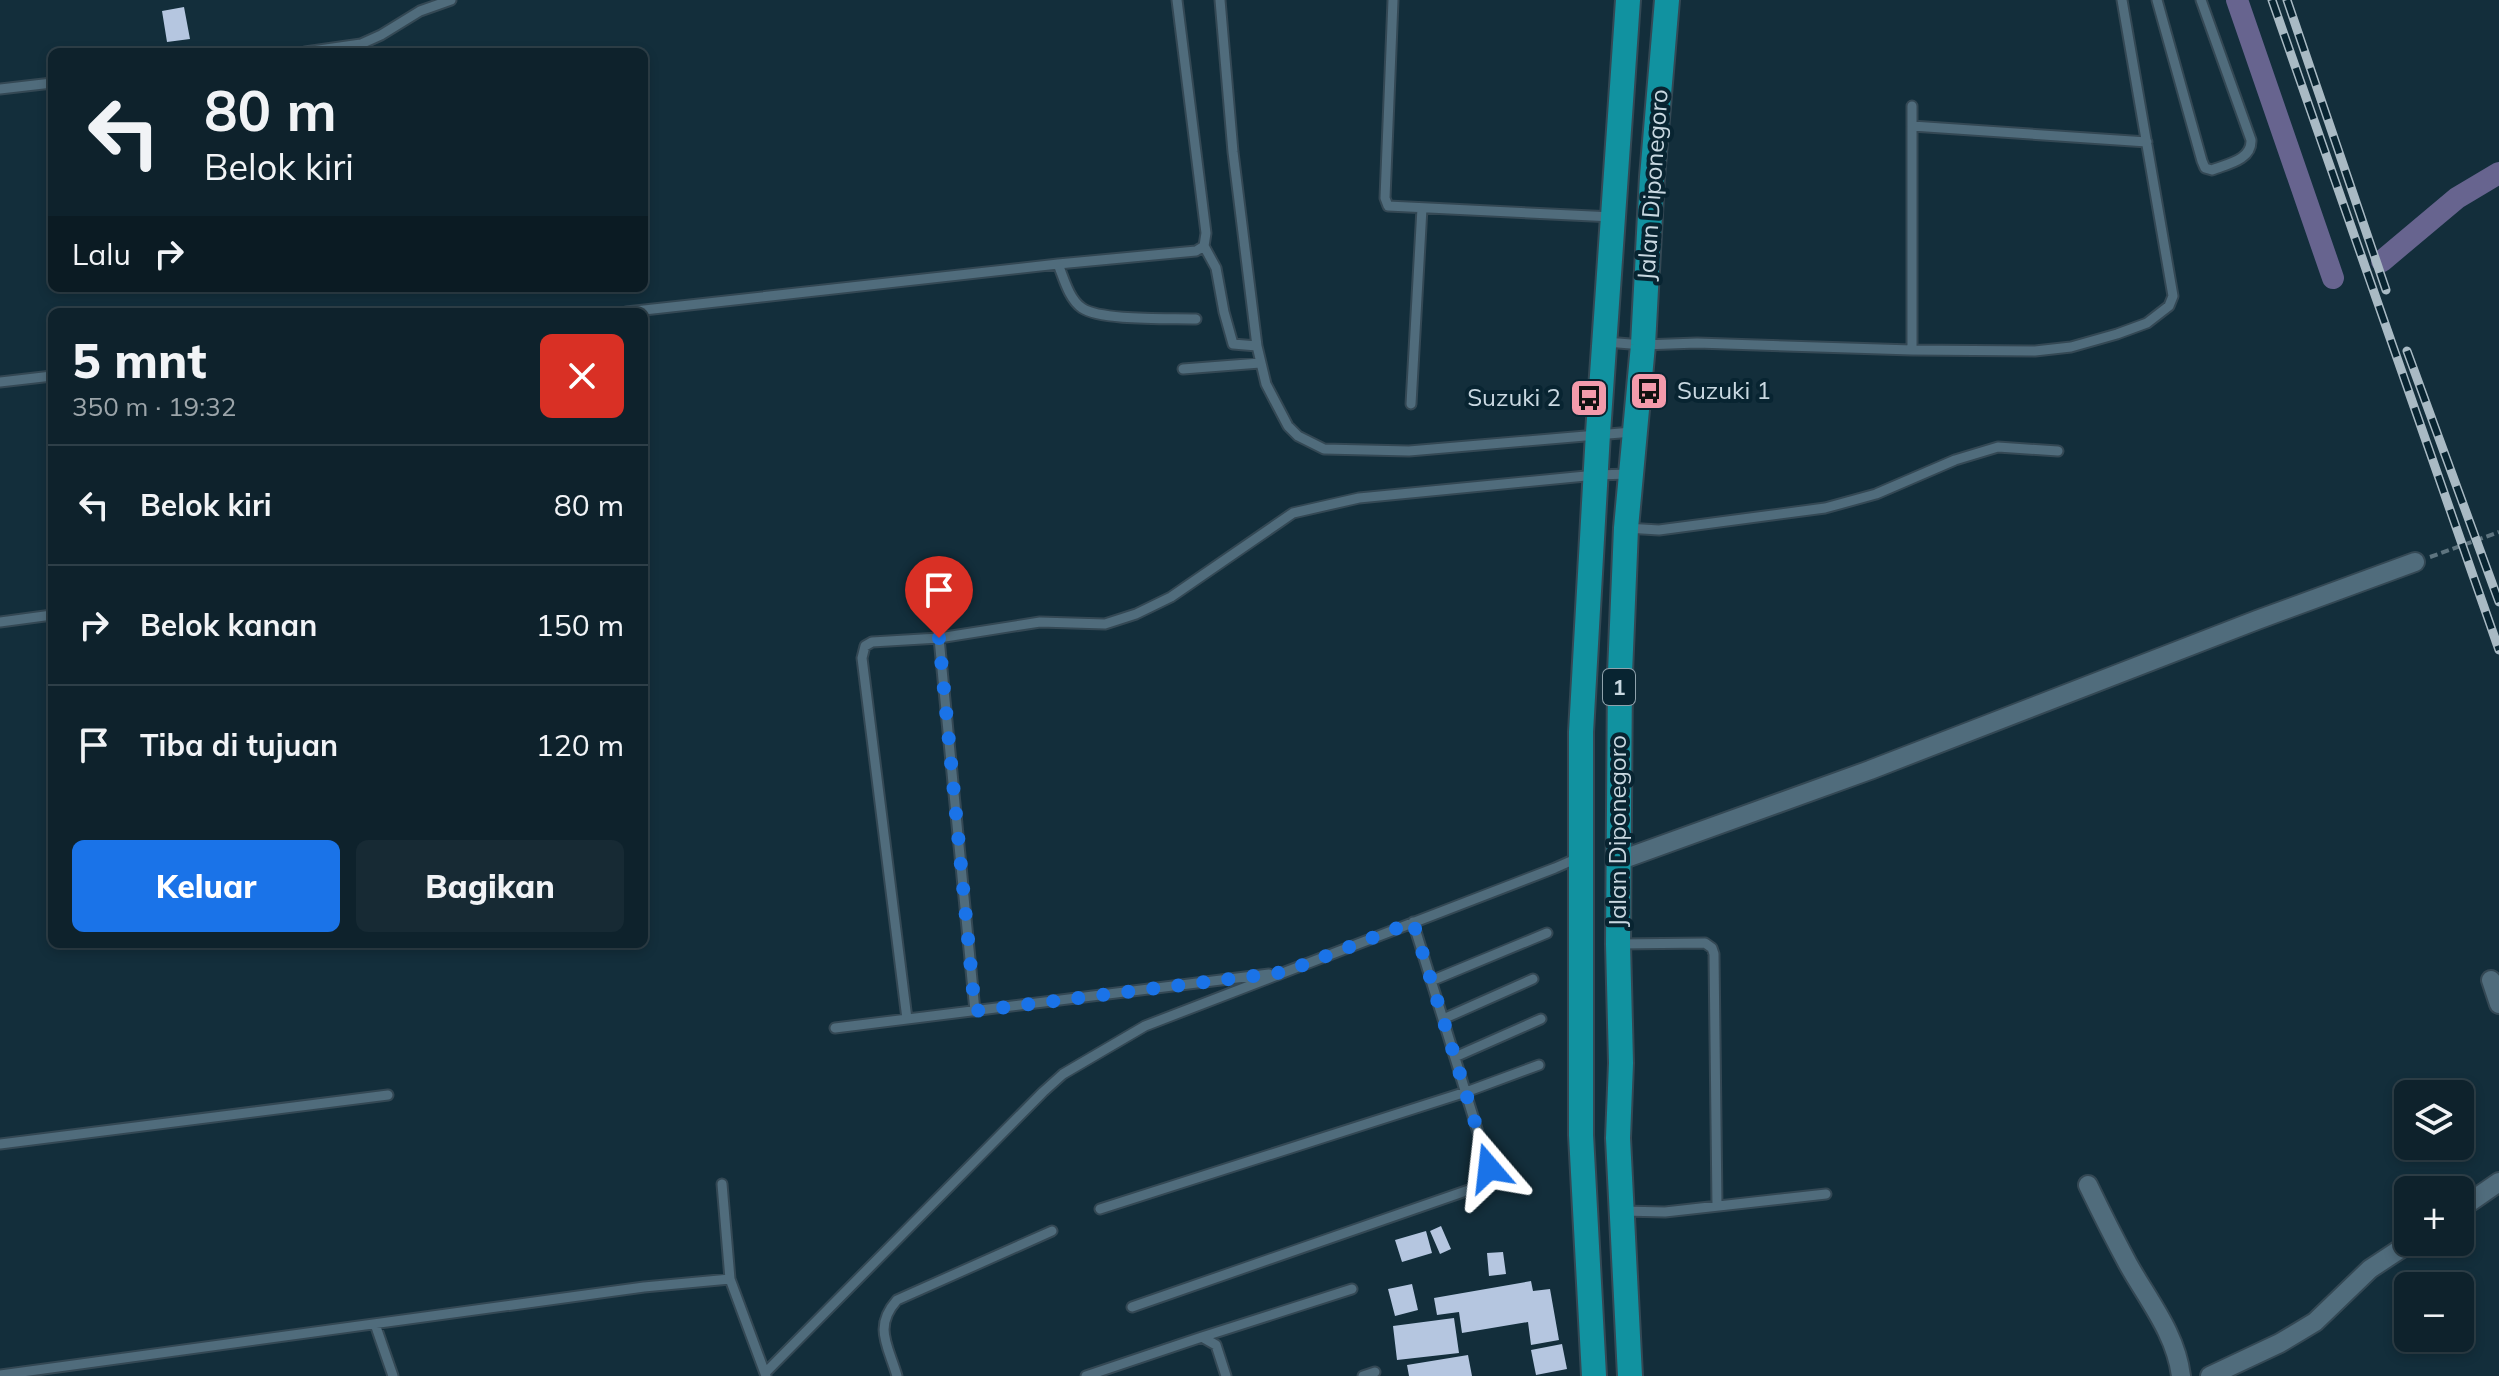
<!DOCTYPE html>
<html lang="id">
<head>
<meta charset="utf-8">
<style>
  :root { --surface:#0e222c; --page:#172a34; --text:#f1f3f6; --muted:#9ba4a9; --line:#2e3f48; --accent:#1a73e8 }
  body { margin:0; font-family:Mulish,sans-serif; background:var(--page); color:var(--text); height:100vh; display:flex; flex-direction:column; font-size:30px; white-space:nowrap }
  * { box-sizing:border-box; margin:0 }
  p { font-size:26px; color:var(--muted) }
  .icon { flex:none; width:44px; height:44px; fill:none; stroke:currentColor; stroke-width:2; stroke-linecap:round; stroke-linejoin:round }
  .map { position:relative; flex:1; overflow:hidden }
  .sheet { position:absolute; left:48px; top:308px; width:600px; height:640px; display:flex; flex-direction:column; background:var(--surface); border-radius:12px; box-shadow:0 4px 12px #0003,0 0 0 2px var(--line) }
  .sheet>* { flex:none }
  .banner { position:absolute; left:48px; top:48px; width:600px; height:244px; border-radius:12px; box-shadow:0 4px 12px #0003,0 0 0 2px var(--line); background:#0e222c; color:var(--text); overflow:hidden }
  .buttons { position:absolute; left:2394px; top:1080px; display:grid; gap:16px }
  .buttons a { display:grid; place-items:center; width:80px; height:80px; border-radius:12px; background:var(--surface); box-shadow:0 4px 12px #0003,0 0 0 2px var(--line); font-size:40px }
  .pin { position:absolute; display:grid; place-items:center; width:68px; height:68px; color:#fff; margin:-82px -34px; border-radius:50% 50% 50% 0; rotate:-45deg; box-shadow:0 0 8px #0007 }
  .pin .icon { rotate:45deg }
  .me { position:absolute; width:88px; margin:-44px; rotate:343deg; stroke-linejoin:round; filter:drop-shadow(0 0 6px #0008) }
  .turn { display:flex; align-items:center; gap:28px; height:168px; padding:0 24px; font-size:36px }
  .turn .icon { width:104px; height:104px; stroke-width:2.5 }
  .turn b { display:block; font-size:56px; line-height:68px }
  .then { display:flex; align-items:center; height:76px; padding:0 24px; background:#0003; gap:16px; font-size:30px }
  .round { display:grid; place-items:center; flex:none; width:84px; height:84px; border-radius:12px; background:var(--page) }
  .headline { display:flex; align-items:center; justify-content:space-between; height:136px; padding:0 24px }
  h1 { font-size:48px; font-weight:800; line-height:60px }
  .primary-button { display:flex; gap:16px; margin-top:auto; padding:16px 24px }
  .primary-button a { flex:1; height:92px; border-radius:12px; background:var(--accent); color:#fff; font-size:32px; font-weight:800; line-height:92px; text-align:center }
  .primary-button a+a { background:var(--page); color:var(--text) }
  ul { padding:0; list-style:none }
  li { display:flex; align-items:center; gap:24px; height:120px; padding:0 24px; border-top:2px solid var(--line) }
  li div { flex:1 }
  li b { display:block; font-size:30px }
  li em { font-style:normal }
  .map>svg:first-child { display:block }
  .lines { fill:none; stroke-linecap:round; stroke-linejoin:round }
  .canal { stroke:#67648f; stroke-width:22 }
  .building { fill:#b5c6e0 }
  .service-casing { stroke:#344854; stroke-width:13 }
  .minor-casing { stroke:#344854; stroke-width:22 }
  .trunk-casing { stroke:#344854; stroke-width:28 }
  .path { stroke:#5e747f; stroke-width:4; stroke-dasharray:8 4; stroke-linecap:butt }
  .service { stroke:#506c7c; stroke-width:9 }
  .minor { stroke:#506c7c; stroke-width:18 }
  .trunk { stroke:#1192a0; stroke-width:24 }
  .rail-casing { stroke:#a9bac4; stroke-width:9 }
  .rail { stroke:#082431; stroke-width:6; stroke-dasharray:18; stroke-linecap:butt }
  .route { stroke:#1a73e8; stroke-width:14; stroke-dasharray:0 25.2 }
  .labels { text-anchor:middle; stroke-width:8; stroke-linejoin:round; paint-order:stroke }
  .shield { fill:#082431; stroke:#8fa2ac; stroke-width:2 }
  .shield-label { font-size:22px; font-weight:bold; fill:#c9d8e1 }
  .street-label { font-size:24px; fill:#c9d8e1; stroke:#082431 }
  .poi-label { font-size:24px; fill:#c9d8e1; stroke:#082431; text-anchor:start }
</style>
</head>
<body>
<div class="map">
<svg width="2499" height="1376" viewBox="0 0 2499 1376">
  <rect width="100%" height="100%" fill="#132e3b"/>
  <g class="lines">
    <path class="canal" d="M 2237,0 L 2333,278
      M 2382,261 L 2457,198 L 2499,173"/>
  </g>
  <path class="building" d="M 184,7 L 190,39 L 167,42 L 162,11 Z
    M 1441,1226 L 1451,1249 L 1440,1254 L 1430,1231 Z
    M 1426,1231 L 1432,1253 L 1402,1262 L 1395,1240 Z
    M 1503,1252 L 1506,1274 L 1489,1276 L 1487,1253 Z
    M 1531,1281 L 1533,1291 L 1550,1289 L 1559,1340 L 1531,1345 L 1528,1322 L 1462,1333 L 1459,1312 L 1437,1315 L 1434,1298 Z
    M 1412,1284 L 1418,1310 L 1395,1316 L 1388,1289 Z
    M 1454,1318 L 1459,1353 L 1397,1360 L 1393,1326 Z
    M 1562,1344 L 1567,1369 L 1536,1375 L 1531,1350 Z
    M 1468,1355 L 1472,1376 L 1409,1376 L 1407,1365 Z"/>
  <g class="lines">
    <defs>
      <path id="service" d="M 1177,0 L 1206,233 L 1204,246 L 1216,268 L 1224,312 L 1233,344 L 1257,346
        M 1220,0 L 1233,152 L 1257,346 L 1266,384 L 1288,426 L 1298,436 L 1324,449 L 1409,451 L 1632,432
        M 1393,0 L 1385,198 L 1388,206 L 1613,217
        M 2157,0 L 2202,161 L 2205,168 L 2212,170 C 2227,164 2252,160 2251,140 L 2201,0
        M 305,52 L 361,44 L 381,35 L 420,11 L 451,0
        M 0,89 L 52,83
        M 1912,106 L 1912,350
        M 1912,126 L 2147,142
        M 1058,264 C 1064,279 1069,299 1082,308 C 1101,321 1171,318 1196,319
        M 626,312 L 1058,264 L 1196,251 L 1204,246
        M 1606,342 L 1643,345 L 1697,343 L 1912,350 L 2035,351 L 2071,347 L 2117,334 L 2147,323 L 2169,306 L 2173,296 L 2122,0
        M 1183,369 L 1260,363
        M 0,382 L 52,376
        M 1411,404 L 1422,208
        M 1626,528 L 1659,530 L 1825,508 L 1876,494 L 1955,460 L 1998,447 L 2058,451
        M 0,622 L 52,615
        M 939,638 L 975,1011
        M 1619,944 L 1705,943 L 1712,948 L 1714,954 L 1717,1206
        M 1431,981 L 1547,933
        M 907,1019 L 862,658 L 865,646 L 872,642 L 939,638 L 1040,622 L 1105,624 L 1136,614 L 1171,597 L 1293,513 L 1359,498 L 1596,475 L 1629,474
        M 1443,1019 L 1533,979
        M 835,1028 L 1269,974
        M 1455,1057 L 1541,1019
        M 0,1144 L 388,1095
        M 722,1184 L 730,1279 L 766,1376
        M 1100,1209 L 1466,1092 L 1539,1065
        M 1623,1211 L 1665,1212 L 1826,1194
        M 1132,1307 L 1486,1184 L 1489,1176 L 1489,1168 L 1413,922
        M 375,1324 L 393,1376
        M 1202,1337 L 1352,1289
        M 765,1373 L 1043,1092 L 1063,1074 L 1145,1026 L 1555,868 L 1580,857
        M 0,1375 L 644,1287 L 730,1279
        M 897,1376 C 888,1345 873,1327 897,1300 L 1052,1231
        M 1086,1376 L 1202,1337 L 1216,1345 L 1226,1376
        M 1363,1376 L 1375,1372"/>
      <path id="minor" d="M 1618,861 L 1870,770 L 2257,620 L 2415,562
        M 2491,980 L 2499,1004
        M 2088,1185 C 2101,1212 2114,1238 2128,1264 C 2148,1300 2176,1334 2181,1376
        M 2460,1209 L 2499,1182
        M 2210,1376 L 2280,1343 L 2315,1322 L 2370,1269 L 2411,1242"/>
      <path id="trunk" d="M 1594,1376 L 1581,1135 L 1581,732 L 1598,433 L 1628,0
        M 1630,1376 L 1618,1138 L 1621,1063 L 1618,944 L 1620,673 L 1626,528 L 1643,345 L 1652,177 L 1667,0"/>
    </defs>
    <use href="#service" class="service-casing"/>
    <use href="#minor" class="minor-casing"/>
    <use href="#trunk" class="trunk-casing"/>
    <path class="path" d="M 2430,557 L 2499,532"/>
    <use href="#service" class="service"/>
    <use href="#minor" class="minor"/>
    <use href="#trunk" class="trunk"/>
    <defs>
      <path id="rail" d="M 2272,0 L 2499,650
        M 2287,0 L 2386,290
        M 2407,351 L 2499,602"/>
    </defs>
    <use href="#rail" class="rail-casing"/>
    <use href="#rail" class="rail"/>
  </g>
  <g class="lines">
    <path class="route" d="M 939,638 L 975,1011 L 1285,972 L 1413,922 L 1489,1168"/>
  </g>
  <defs>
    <symbol id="bus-square" viewBox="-11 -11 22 22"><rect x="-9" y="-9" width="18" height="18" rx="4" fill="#f39aab" stroke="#082431"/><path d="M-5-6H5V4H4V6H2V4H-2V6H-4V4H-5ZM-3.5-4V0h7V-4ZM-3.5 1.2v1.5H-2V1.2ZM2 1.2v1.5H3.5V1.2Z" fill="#111"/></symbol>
  </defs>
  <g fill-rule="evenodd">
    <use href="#bus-square" x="1627" y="369" width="44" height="44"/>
    <use href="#bus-square" x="1567" y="376" width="44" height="44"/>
  </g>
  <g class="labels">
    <rect class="shield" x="1603" y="669" width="32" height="36" rx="6"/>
    <g class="shield-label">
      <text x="1619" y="695">1</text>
    </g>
    <g class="street-label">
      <text transform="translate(1653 185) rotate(-86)" y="8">Jalan Diponegoro</text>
      <text transform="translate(1618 831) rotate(-90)" y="8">Jalan Diponegoro</text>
    </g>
    <g class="poi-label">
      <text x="1677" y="399">Suzuki 1</text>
      <text x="1561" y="406" text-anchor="end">Suzuki 2</text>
    </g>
  </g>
</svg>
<div class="buttons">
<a><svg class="icon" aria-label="layers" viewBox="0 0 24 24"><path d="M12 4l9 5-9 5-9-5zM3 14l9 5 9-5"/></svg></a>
<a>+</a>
<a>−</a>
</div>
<div class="pin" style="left:939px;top:638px;background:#d93025"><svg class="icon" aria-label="arrive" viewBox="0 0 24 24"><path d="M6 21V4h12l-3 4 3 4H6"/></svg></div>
<svg class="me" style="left:1489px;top:1168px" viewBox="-20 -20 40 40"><path d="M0-17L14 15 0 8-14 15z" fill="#1a73e8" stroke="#fff" stroke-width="4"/></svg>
<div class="banner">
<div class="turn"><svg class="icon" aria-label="left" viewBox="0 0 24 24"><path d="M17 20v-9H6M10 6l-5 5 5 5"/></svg><div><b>80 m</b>Belok kiri</div></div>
<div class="then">Lalu<svg class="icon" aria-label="right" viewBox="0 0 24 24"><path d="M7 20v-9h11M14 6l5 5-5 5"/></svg></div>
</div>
<section class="sheet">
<div class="headline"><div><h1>5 mnt</h1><p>350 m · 19:32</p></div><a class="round" style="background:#d93025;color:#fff"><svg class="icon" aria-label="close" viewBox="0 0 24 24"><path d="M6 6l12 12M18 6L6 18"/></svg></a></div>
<ul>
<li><svg class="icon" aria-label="left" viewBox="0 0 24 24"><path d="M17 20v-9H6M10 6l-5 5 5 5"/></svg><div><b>Belok kiri</b></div><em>80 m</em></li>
<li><svg class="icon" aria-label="right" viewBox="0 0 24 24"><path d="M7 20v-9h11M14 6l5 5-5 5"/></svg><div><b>Belok kanan</b></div><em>150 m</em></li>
<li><svg class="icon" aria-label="arrive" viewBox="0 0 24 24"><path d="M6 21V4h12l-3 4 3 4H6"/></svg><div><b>Tiba di tujuan</b></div><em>120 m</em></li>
</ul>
<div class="primary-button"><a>Keluar</a><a>Bagikan</a></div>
</section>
</div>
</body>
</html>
